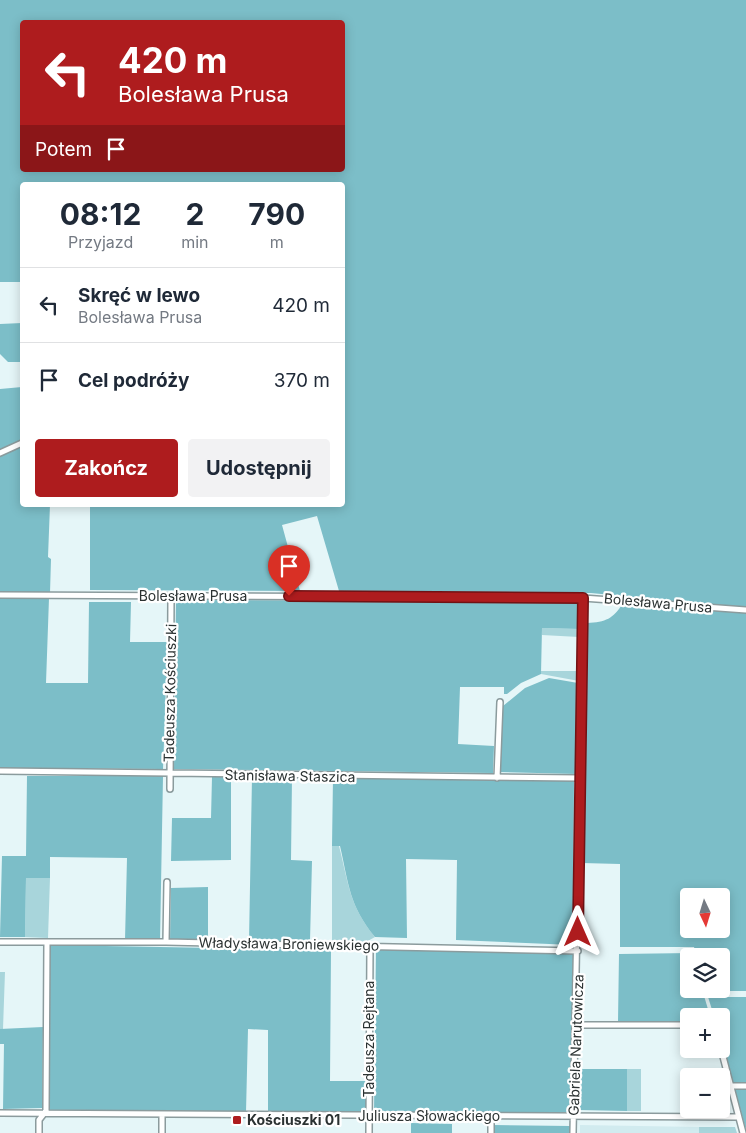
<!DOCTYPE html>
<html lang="pl">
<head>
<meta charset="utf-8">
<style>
  :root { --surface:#fff; --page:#f2f2f3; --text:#1f2937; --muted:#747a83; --line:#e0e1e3; --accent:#ae1c1e }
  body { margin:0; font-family:Inter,sans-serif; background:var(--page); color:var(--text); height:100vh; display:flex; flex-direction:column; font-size:19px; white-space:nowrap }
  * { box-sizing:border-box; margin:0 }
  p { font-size:16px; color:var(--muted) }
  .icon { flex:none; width:28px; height:28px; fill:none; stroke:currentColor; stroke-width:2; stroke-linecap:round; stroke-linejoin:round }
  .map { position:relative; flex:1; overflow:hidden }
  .drawer { position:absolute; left:20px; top:182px; width:325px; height:325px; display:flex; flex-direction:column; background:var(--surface); border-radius:5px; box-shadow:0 2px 12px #0003 }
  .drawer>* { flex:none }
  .top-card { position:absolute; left:20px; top:20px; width:325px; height:152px; border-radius:5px; box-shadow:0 2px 12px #0003; background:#ae1c1e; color:#fff; overflow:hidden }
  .needle { width:32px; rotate:176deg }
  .fabs { position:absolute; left:680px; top:888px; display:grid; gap:10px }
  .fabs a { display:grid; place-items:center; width:50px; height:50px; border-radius:5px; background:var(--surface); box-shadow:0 2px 12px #0003; font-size:25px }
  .pin { position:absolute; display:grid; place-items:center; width:42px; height:42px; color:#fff; margin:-51px -21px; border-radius:50% 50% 50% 0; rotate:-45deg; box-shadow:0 0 5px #0007 }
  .pin .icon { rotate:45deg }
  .me { position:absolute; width:55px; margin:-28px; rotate:0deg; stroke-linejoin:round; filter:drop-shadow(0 0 4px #0008) }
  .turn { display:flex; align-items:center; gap:18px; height:105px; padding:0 15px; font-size:22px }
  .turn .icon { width:65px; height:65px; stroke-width:2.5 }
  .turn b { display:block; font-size:35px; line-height:42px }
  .then { display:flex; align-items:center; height:48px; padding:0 15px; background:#0003; gap:10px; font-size:19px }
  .eta { display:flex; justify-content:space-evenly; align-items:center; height:85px; text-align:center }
  .eta b { font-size:30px; font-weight:700; line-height:35px }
  .cta { display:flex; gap:10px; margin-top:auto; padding:10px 15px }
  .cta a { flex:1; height:58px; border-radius:5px; background:var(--accent); color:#fff; font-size:20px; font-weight:700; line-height:58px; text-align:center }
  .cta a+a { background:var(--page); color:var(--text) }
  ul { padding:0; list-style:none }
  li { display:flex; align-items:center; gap:15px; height:75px; padding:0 15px; border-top:1px solid var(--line) }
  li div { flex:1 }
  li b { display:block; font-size:19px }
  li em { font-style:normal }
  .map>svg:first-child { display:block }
  .built { fill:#d1ebef }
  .green { fill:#a8d5db }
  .forest { fill:#7cbec8; fill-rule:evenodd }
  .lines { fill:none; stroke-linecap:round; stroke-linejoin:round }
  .minor-casing { stroke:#8b9b9d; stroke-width:8 }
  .minor { stroke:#fff; stroke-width:5 }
  .route-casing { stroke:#711214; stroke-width:12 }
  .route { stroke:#ae1c1e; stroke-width:9 }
  .poi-dot { fill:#ae1c1e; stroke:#fff; stroke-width:2 }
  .labels { text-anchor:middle; stroke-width:4.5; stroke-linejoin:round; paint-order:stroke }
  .street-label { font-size:14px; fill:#2b3232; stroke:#fff }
  .poi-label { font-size:14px; font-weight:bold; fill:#2b3232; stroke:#fff; text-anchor:start }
</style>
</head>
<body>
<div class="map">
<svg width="746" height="1133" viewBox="0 0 746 1133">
  <rect width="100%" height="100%" fill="#e5f6f8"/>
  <path class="built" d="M 580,1125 L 699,1127 L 699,1133 L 580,1133 Z"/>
  <path class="green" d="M 542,628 L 579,629 L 579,637 L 542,635 Z
    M 541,671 L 579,671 L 579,681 L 541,674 Z
    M 332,846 L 339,846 C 349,885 349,905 375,937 L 366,942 L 332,941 Z
    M 26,877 L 50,878 L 48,938 L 25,937 Z
    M 0,972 L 5,972 L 3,1029 L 0,1029 Z
    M 627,1069 L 641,1069 L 641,1111 L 627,1111 Z
    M 699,1127 L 735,1127 L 737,1133 L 699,1133 Z"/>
  <path class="forest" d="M 0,0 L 746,0 L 746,608 L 591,593 L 339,591 L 317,516 L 282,525 L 300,591 L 90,590 L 90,505 L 342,505 L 342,185 L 22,185 L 22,282 L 0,282 ZM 22,22 L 342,22 L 342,170 L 22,170 Z
    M 22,323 L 22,362 L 8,362 L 0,354 L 0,324 Z
    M 22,387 L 22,505 L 50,505 L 48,557 L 51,559 L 50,593 L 0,593 L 0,389 Z
    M 0,598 L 49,598 L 46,683 L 88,683 L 89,602 L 131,602 L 130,642 L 170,642 L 169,684 L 166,684 L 163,769 L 0,768 Z
    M 176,600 L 579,601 L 579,629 L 542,628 L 541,674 L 521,683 L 507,694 L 504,694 L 504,687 L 460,687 L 458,744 L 494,746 L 493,773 L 174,769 Z
    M 623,603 L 746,612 L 746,991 L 707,991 L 706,989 L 721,989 L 721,956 L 697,956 L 694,947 L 620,947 L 620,864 L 582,863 L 587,623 C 606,622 613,619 623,603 ZM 689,896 L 721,896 L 721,929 L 689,929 Z
    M 549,678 L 578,683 L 577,774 L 500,772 L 503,706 L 525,688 Z
    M 27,776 L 163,776 L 160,941 L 125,940 L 127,858 L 50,857 L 50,878 L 26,878 L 25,937 L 0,937 L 2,856 L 26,856 Z
    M 212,777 L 231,777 L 231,860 L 171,861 L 172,818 L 211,818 Z
    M 252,777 L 292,777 L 291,860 L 312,861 L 310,941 L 249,941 Z
    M 333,778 L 574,781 L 573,945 L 456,940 L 457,860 L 406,859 L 407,938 L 375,937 C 349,905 349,885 340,846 L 332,846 Z
    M 208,887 L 208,941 L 170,941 L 171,888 Z
    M 50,945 L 331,950 L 330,1081 L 366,1081 L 366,1113 L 268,1112 L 268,1030 L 248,1029 L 246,1112 L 49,1111 Z
    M 376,949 L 573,953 L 571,1112 L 514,1112 L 494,1114 L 374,1113 Z
    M 691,953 L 692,956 L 689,956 L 689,989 L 702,989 L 710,1016 L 689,1016 L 689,1022 L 618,1022 L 619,954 Z
    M 708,997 L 746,997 L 746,1130 L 721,1041 L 721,1016 L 714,1016 Z
    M 43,1027 L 42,1108 L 3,1109 L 4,1044 L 0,1044 L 0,1029 Z
    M 579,1069 L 627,1069 L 627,1111 L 579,1110 Z
    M 411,1123 L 452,1124 L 452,1133 L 411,1133 Z
    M 493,1125 L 570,1126 L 570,1133 L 493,1133 Z"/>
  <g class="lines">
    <defs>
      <path id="minor" d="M 0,453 L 22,443
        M 0,595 L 583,598 L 746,610
        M 0,771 L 579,778
        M 497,778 L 500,702
        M 170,789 L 171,597
        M 0,942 L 166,942 L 578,951
        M 166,942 L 167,882
        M 576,1025 L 689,1025
        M 721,1049 L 743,1133
        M 729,1086 L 746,1086
        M 0,1113 L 738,1117
        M 491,1117 L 491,1133
        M 39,1133 L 39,1120 L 46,1111 L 47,942
        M 162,1133 L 162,1114
        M 369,1133 L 370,946
        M 573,1133 L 583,598"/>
    </defs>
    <use href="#minor" class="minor-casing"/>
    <use href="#minor" class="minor"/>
  </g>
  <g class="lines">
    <defs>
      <path id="route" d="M 289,596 L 583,598 L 578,932"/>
    </defs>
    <use href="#route" class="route-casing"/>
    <use href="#route" class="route"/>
  </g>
  <rect class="poi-dot" x="232" y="1115" width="10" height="10" rx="2.5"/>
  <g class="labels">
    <g class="street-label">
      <text x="193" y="601">Bolesława Prusa</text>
      <text transform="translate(658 603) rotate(5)" y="5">Bolesława Prusa</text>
      <text transform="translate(170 693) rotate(-89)" y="5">Tadeusza Kościuszki</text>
      <text transform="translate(290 776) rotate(1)" y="5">Stanisława Staszica</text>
      <text transform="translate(289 944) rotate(1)" y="5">Władysława Broniewskiego</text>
      <text transform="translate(369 1039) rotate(-90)" y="5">Tadeusza Rejtana</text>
      <text transform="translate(576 1045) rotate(-88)" y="5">Gabriela Narutowicza</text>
      <text x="429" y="1121">Juliusza Słowackiego</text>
    </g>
    <g class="poi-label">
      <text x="247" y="1125">Kościuszki 01</text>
    </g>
  </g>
</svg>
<div class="fabs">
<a><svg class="needle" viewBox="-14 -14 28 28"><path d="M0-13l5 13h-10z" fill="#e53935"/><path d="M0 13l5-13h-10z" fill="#747a83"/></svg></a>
<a><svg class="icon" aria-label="layers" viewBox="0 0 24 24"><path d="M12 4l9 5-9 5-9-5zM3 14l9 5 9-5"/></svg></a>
<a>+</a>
<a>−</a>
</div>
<div class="pin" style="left:289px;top:596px;background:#d93025"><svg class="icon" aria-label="arrive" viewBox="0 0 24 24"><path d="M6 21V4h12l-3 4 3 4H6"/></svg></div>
<svg class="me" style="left:578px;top:932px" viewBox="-20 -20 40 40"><path d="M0-17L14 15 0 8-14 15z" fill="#ae1c1e" stroke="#fff" stroke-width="4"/></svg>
<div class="top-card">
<div class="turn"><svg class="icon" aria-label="left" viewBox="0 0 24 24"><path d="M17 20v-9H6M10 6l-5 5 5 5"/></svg><div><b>420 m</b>Bolesława Prusa</div></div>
<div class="then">Potem<svg class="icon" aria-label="arrive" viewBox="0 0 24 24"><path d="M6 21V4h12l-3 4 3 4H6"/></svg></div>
</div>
<section class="drawer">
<div class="eta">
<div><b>08:12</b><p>Przyjazd</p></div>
<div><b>2</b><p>min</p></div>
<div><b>790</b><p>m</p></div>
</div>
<ul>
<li><svg class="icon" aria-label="left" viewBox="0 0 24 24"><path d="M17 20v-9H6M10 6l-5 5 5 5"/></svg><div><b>Skręć w lewo</b><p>Bolesława Prusa</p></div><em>420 m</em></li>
<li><svg class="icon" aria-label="arrive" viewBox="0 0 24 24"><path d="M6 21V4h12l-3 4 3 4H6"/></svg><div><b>Cel podróży</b></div><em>370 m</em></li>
</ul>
<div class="cta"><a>Zakończ</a><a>Udostępnij</a></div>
</section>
</div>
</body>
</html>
